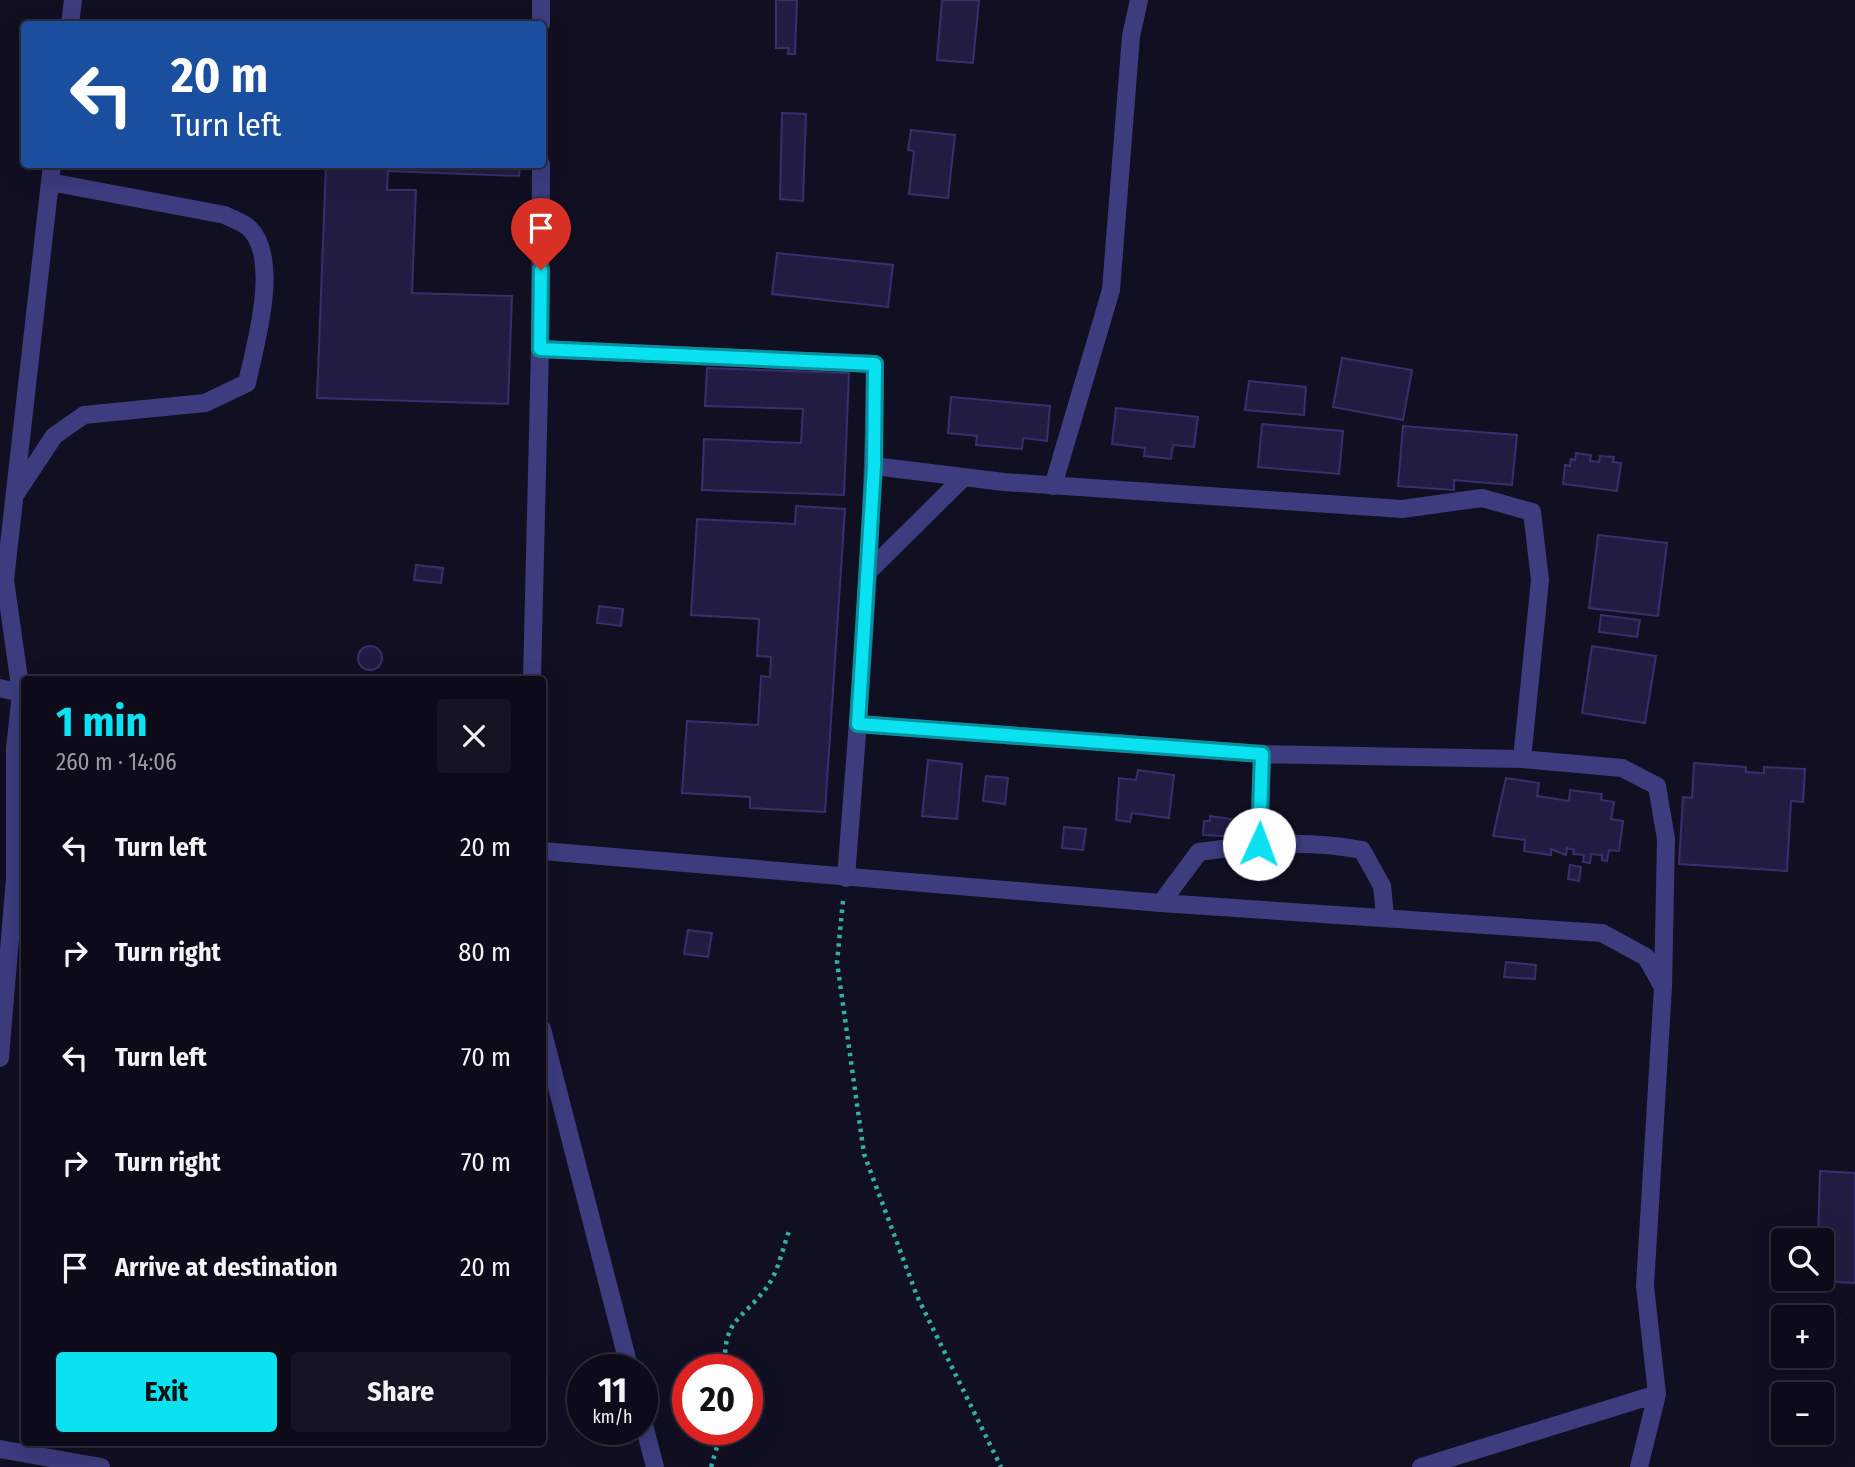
<!DOCTYPE html>
<html lang="en">
<head>
<meta charset="utf-8">
<style>
  :root { --surface:#0d0b1a; --page:#161423; --text:#f1f3f6; --muted:#9a9ba2; --line:#2d2b39; --accent:#0ae1f1 }
  body { margin:0; font-family:"Fira Sans Condensed",sans-serif; background:var(--page); color:var(--text); height:100vh; display:flex; flex-direction:column; font-size:26px; white-space:nowrap }
  * { box-sizing:border-box; margin:0 }
  p { font-size:23px; color:var(--muted) }
  .icon { flex:none; width:38px; height:38px; fill:none; stroke:currentColor; stroke-width:2; stroke-linecap:round; stroke-linejoin:round }
  .map { position:relative; flex:1; overflow:hidden }
  .drawer { position:absolute; left:21px; top:676px; width:525px; height:770px; display:flex; flex-direction:column; background:var(--surface); border-radius:7px; box-shadow:0 7px 28px #0002,0 0 0 2px var(--line) }
  .drawer>* { flex:none }
  .top-card { position:absolute; left:21px; top:21px; width:525px; height:147px; border-radius:7px; box-shadow:0 7px 28px #0002,0 0 0 2px var(--line); background:#1a4fa0; color:#fff; overflow:hidden }
  .controls { position:absolute; left:1771px; top:1228px; display:grid; gap:14px }
  .controls a { display:grid; place-items:center; width:63px; height:63px; border-radius:7px; background:var(--surface); box-shadow:0 7px 28px #0002,0 0 0 2px var(--line); font-size:35px }
  .speed { position:absolute; left:567px; top:1354px; display:flex; gap:14px; font-size:35px; font-weight:700; text-align:center }
  .speed>* { display:grid; place-content:center; width:91px; height:91px; border-radius:50%; background:var(--surface); box-shadow:0 7px 28px #0002,0 0 0 2px var(--line); line-height:1 }
  .speed small { font-size:18px; font-weight:400 }
  .speed .limit { border:10px solid #d22; background:#fff; color:#111 }
  .pin { position:absolute; display:grid; place-items:center; width:60px; height:60px; color:#fff; margin:-72px -30px; border-radius:50% 50% 50% 0; rotate:-45deg; box-shadow:0 0 7px #0007 }
  .pin .icon { rotate:45deg }
  .me { position:absolute; width:77px; margin:-38px; rotate:2deg; stroke-linejoin:round; filter:drop-shadow(0 0 5px #0008) }
  .turn { display:flex; align-items:center; gap:24px; height:147px; padding:0 35px; font-size:32px }
  .turn .icon { width:91px; height:91px; stroke-width:2.5 }
  .turn b { display:block; font-size:49px; line-height:60px }
  .round { display:grid; place-items:center; flex:none; width:74px; height:74px; border-radius:7px; background:var(--page) }
  .head { display:flex; align-items:center; justify-content:space-between; height:119px; padding:0 35px }
  h1 { font-size:42px; font-weight:700; line-height:52px; color:var(--accent) }
  .action { display:flex; gap:14px; margin-top:auto; padding:14px 35px }
  .action a { flex:1; height:80px; border-radius:7px; background:var(--accent); color:#111; font-size:28px; font-weight:700; line-height:80px; text-align:center }
  .action a+a { background:var(--page); color:var(--text) }
  ul { padding:0; list-style:none }
  li { display:flex; align-items:center; gap:21px; height:105px; padding:0 35px }
  li div { flex:1 }
  li b { display:block; font-size:26px }
  li em { font-style:normal }
  .map>svg:first-child { display:block }
  .building { fill:#221c42; stroke:#392f6d; stroke-width:2 }
  .lines { fill:none; stroke-linecap:round; stroke-linejoin:round }
  .path { stroke:#34afa4; stroke-width:4.5; stroke-dasharray:3.5 5; stroke-linecap:butt }
  .lane { stroke:#3c3c7f; stroke-width:18 }
  .route-casing { stroke:#06929d; stroke-width:18 }
  .route { stroke:#0ae1f1; stroke-width:12 }
</style>
</head>
<body>
<div class="map">
<svg width="1855" height="1467" viewBox="0 0 1855 1467">
  <rect width="100%" height="100%" fill="#110f22"/>
  <path class="building" d="M 776,0 L 797,0 L 795,54 L 788,54 L 789,48 L 776,48 Z
    M 942,0 L 979,0 L 973,63 L 937,60 Z
    M 782,113 L 806,114 L 803,201 L 780,199 Z
    M 911,130 L 955,135 L 948,198 L 909,194 L 914,151 L 908,150 Z
    M 326,164 L 520,164 L 519,176 L 388,171 L 387,190 L 416,190 L 412,293 L 512,296 L 508,404 L 317,398 Z
    M 777,253 L 893,265 L 888,307 L 772,294 Z
    M 1342,358 L 1412,370 L 1403,420 L 1333,407 Z
    M 707,368 L 849,373 L 844,495 L 702,490 L 704,439 L 801,443 L 803,409 L 705,406 Z
    M 1249,381 L 1306,387 L 1304,415 L 1245,410 Z
    M 951,397 L 1050,406 L 1047,441 L 1023,438 L 1022,449 L 976,445 L 977,436 L 948,433 Z
    M 1116,408 L 1198,417 L 1194,447 L 1173,445 L 1171,459 L 1144,456 L 1145,448 L 1112,444 Z
    M 1262,424 L 1343,431 L 1339,474 L 1258,467 Z
    M 1403,426 L 1517,435 L 1512,485 L 1454,480 L 1454,490 L 1398,486 Z
    M 1576,453 L 1591,455 L 1590,461 L 1599,462 L 1600,456 L 1614,457 L 1613,462 L 1621,463 L 1617,491 L 1563,484 L 1565,465 L 1570,466 L 1571,459 L 1575,460 Z
    M 796,506 L 845,509 L 825,812 L 750,808 L 750,797 L 682,793 L 687,721 L 758,725 L 761,676 L 770,677 L 771,657 L 757,656 L 759,619 L 691,615 L 697,519 L 795,524 Z
    M 1598,535 L 1667,543 L 1658,616 L 1589,608 Z
    M 416,565 L 443,568 L 441,583 L 414,580 Z
    M 599,606 L 623,609 L 621,626 L 597,623 Z
    M 1601,615 L 1640,620 L 1637,637 L 1599,632 Z
    M 1592,646 L 1656,656 L 1645,723 L 1582,713 Z
    M358 658a12 12 0 1 1 24 0a12 12 0 1 1-24 0Z
    M 928,760 L 962,764 L 957,819 L 922,816 Z
    M 1694,763 L 1746,767 L 1746,772 L 1764,773 L 1764,767 L 1805,769 L 1803,802 L 1791,801 L 1787,871 L 1679,864 L 1683,797 L 1692,798 Z
    M 1138,770 L 1174,775 L 1169,818 L 1132,813 L 1130,822 L 1116,820 L 1119,778 L 1136,780 Z
    M 986,776 L 1008,778 L 1005,804 L 983,801 Z
    M 1506,778 L 1539,783 L 1537,796 L 1569,801 L 1570,790 L 1602,794 L 1601,800 L 1614,802 L 1611,819 L 1623,821 L 1619,851 L 1609,850 L 1607,861 L 1602,860 L 1602,855 L 1591,854 L 1590,863 L 1583,862 L 1584,855 L 1573,854 L 1574,850 L 1567,848 L 1566,855 L 1551,849 L 1551,855 L 1524,851 L 1525,840 L 1493,836 Z
    M 1210,816 L 1245,821 L 1246,837 L 1203,835 L 1204,821 L 1210,821 Z
    M 1064,827 L 1086,829 L 1083,850 L 1062,848 Z
    M 1570,865 L 1581,867 L 1579,881 L 1568,879 Z
    M 688,930 L 712,933 L 708,957 L 684,954 Z
    M 1506,962 L 1536,965 L 1535,979 L 1504,977 Z
    M 1820,1171 L 1855,1173 L 1855,1283 L 1817,1281 L 1822,1279 L 1822,1241 L 1818,1241 Z"/>
  <g class="lines">
    <path class="path" d="M 843,901 L 837,962 L 864,1154 L 917,1296 L 1001,1467
      M 725,1370 C 723,1317 740,1323 767,1287 C 778,1272 783,1248 789,1231
      M 711,1467 L 722,1430"/>
    <path class="lane" d="M 70,24 L 73,0
      M 541,24 L 541,0
      M 540,349 L 875,364 C 874,536 859,707 846,878
      M 874,466 L 1004,482 L 1402,509 L 1482,498 L 1532,512 L 1540,580 L 1522,759
      M 1053,486 L 1111,290 L 1131,36 L 1139,0
      M 17,492 L 54,436 L 84,415 L 205,403 L 247,383 C 255,346 281,258 249,228 C 243,222 232,219 225,215 L 50,182
      M 868,572 L 963,478
      M 532,679 L 540,349 L 541,164
      M 0,688 L 24,694
      M 858,724 L 1262,754 L 1522,759 L 1622,768 L 1657,786 L 1666,839 L 1663,987 L 1645,1286 L 1657,1394 L 1639,1467
      M 1259,844 L 1262,754
      M 542,851 L 1161,903 L 1602,933 L 1646,957 L 1663,987
      M 1161,903 L 1199,852 C 1255,844 1307,839 1362,850 L 1382,886 L 1385,916
      M 542,1029 L 630,1370
      M 0,1058 L 15,878 L 15,749 L 21,693 L 5,580 L 52,164
      M 642,1417 L 655,1467
      M 0,1449 L 101,1467
      M 1421,1467 L 1657,1394"/>
  </g>
  <g class="lines">
    <defs>
      <path id="route" d="M 541,270 L 540,349 L 875,364 L 874,466 L 858,724 L 1262,754 L 1259,844"/>
    </defs>
    <use href="#route" class="route-casing"/>
    <use href="#route" class="route"/>
  </g>
</svg>
<div class="controls">
<a><svg class="icon" aria-label="search" viewBox="0 0 24 24"><circle cx="10" cy="10" r="6"/><path d="M15 15l6 6"/></svg></a>
<a>+</a>
<a>−</a>
</div>
<div class="speed"><div>11<small>km/h</small></div><div class="limit">20</div></div>
<div class="pin" style="left:541px;top:270px;background:#d93025"><svg class="icon" aria-label="arrive" viewBox="0 0 24 24"><path d="M6 21V4h12l-3 4 3 4H6"/></svg></div>
<svg class="me" style="left:1259px;top:844px" viewBox="-20 -20 40 40"><circle r="19" fill="#fff"/><path d="M0-13L10 11 0 6-10 11z" fill="#0ae1f1"/></svg>
<div class="top-card">
<div class="turn"><svg class="icon" aria-label="left" viewBox="0 0 24 24"><path d="M17 20v-9H6M10 6l-5 5 5 5"/></svg><div><b>20 m</b>Turn left</div></div>
</div>
<section class="drawer">
<div class="head"><div><h1>1 min</h1><p>260 m · 14:06</p></div><a class="round"><svg class="icon" aria-label="close" viewBox="0 0 24 24"><path d="M6 6l12 12M18 6L6 18"/></svg></a></div>
<ul>
<li><svg class="icon" aria-label="left" viewBox="0 0 24 24"><path d="M17 20v-9H6M10 6l-5 5 5 5"/></svg><div><b>Turn left</b></div><em>20 m</em></li>
<li><svg class="icon" aria-label="right" viewBox="0 0 24 24"><path d="M7 20v-9h11M14 6l5 5-5 5"/></svg><div><b>Turn right</b></div><em>80 m</em></li>
<li><svg class="icon" aria-label="left" viewBox="0 0 24 24"><path d="M17 20v-9H6M10 6l-5 5 5 5"/></svg><div><b>Turn left</b></div><em>70 m</em></li>
<li><svg class="icon" aria-label="right" viewBox="0 0 24 24"><path d="M7 20v-9h11M14 6l5 5-5 5"/></svg><div><b>Turn right</b></div><em>70 m</em></li>
<li><svg class="icon" aria-label="arrive" viewBox="0 0 24 24"><path d="M6 21V4h12l-3 4 3 4H6"/></svg><div><b>Arrive at destination</b></div><em>20 m</em></li>
</ul>
<div class="action"><a>Exit</a><a>Share</a></div>
</section>
</div>
</body>
</html>
